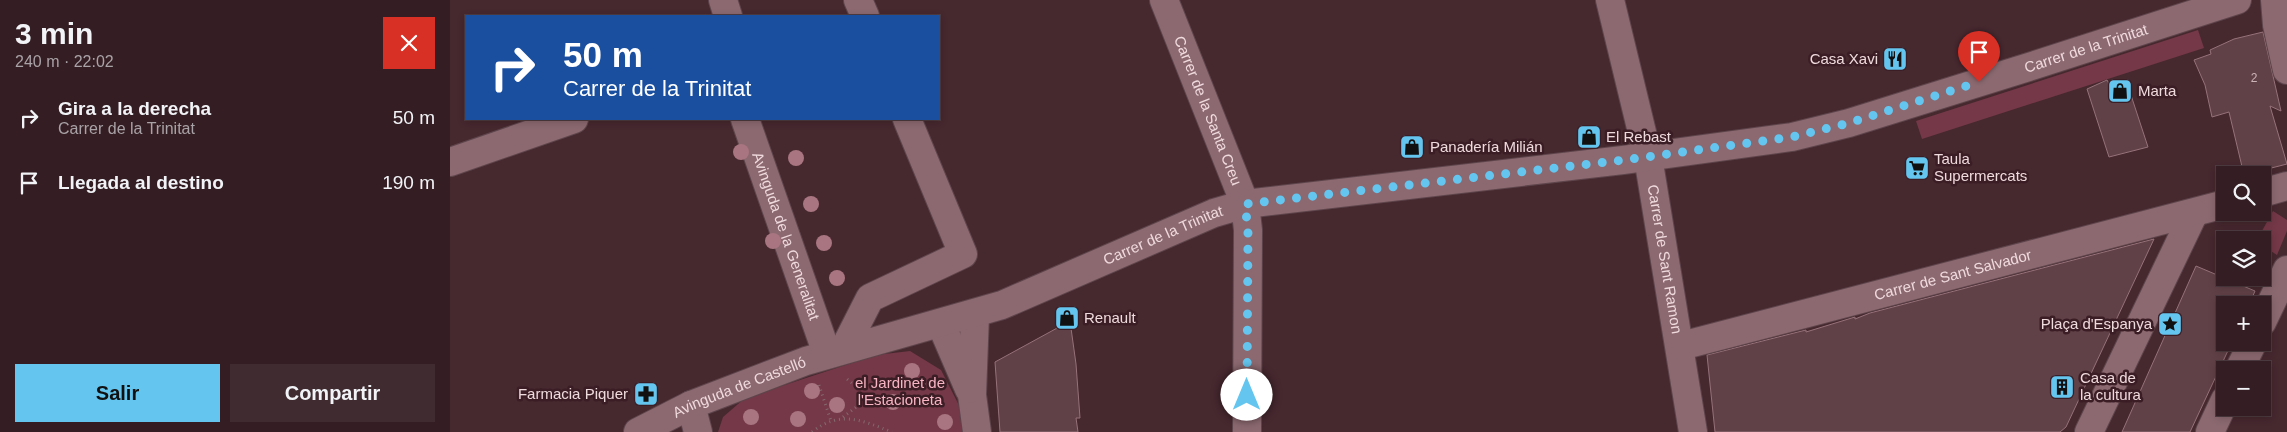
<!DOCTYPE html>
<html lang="es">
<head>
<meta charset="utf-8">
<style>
  :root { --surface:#341e23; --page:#3f2b30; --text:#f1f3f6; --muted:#a9a2a6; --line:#4e3c41; --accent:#64c5ee }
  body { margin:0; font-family:Helvetica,sans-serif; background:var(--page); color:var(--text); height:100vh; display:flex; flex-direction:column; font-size:19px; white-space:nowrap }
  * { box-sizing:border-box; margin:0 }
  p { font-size:16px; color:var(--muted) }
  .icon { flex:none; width:28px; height:28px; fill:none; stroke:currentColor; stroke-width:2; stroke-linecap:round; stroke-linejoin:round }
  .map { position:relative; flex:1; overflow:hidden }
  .side { display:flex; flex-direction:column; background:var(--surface); width:450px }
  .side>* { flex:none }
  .banner { position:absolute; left:15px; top:15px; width:475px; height:105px; border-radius:0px; box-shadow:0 2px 8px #0003,0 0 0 1px var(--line); background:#1a4fa0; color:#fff; overflow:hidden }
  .tools { position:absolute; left:1766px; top:166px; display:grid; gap:10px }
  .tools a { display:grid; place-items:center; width:55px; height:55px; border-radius:0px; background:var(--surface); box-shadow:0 2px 8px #0003,0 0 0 1px var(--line); font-size:25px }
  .pin { position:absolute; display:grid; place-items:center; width:42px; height:42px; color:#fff; margin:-51px -21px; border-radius:50% 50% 50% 0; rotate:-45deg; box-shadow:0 0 5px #0007 }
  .pin .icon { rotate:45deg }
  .me { position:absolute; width:55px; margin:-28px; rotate:0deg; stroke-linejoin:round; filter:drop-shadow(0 0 4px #0008) }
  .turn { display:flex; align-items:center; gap:18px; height:105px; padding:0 15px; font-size:22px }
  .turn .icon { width:65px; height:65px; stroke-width:2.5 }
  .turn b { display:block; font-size:35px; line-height:42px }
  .round { display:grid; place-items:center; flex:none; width:52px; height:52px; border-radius:0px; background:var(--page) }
  .overview { display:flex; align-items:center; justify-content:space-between; height:85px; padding:0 15px }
  h1 { font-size:30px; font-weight:700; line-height:38px }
  .primary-button { display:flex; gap:10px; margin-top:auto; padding:10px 15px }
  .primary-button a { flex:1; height:58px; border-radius:0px; background:var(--accent); color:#111; font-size:20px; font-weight:700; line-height:58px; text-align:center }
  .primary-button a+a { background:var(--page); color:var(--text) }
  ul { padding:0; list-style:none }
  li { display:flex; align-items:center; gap:15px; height:65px; padding:0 15px }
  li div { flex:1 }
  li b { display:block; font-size:19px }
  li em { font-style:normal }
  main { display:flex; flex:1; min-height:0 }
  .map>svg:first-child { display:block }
  .green { fill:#743848 }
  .building { fill:#614148; stroke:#96727a }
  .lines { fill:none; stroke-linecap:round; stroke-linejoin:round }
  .minor-casing { stroke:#5e454b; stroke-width:30 }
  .path { stroke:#84696f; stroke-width:3; stroke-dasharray:1 4; stroke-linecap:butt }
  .minor { stroke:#8c6971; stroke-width:28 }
  .tree { fill:#a87580 }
  .route { stroke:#64c5ee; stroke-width:9; stroke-dasharray:0 16.2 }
  .labels { text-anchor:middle; stroke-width:5; stroke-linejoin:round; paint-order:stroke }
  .number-label { font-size:12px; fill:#ccb4b8 }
  .street-label { font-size:15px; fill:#efdade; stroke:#3b1e25 }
  .poi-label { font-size:15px; fill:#efdade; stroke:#3b1e25; text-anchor:start }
  .park-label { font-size:15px; fill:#f8b4c3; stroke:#3b1e25 }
</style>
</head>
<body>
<main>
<section class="side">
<div class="overview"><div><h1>3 min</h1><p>240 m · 22:02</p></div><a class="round" style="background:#d93025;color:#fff"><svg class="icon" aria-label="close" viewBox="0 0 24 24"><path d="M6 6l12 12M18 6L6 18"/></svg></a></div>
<ul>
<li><svg class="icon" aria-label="right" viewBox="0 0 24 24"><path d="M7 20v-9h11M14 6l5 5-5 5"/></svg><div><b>Gira a la derecha</b><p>Carrer de la Trinitat</p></div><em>50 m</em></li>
<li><svg class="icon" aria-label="arrive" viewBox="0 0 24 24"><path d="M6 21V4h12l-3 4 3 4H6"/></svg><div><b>Llegada al destino</b></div><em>190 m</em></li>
</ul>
<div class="primary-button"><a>Salir</a><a>Compartir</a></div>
</section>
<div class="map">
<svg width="1837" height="432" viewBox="0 0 1837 432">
  <rect width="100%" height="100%" fill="#46282f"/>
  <path class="green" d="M 1748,30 L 1754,48 L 1472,139 L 1466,121 Z
    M 1823,211 L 1837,220 L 1837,231 L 1827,255 L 1813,246 L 1812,240 L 1807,240 Z
    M 460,351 L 491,370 L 515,417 L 516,432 L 268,432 L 273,417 L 295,398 L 426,355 Z"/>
  <path class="building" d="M 1813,32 L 1831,111 L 1820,106 L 1837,164 L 1794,175 L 1779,112 L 1762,117 L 1755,85 L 1744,60 L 1761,54 L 1760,50 L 1784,39 Z
    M 1657,80 L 1663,91 L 1677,83 L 1698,147 L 1659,157 L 1637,89 Z
    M 1704,239 L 1616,427 L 1610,432 L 1265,432 L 1257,355 L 1356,330 L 1356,332 L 1405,317 L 1405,319 L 1420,313 Z
    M 1746,266 L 1805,291 L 1799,305 L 1775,305 L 1775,342 L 1782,342 L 1740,432 L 1672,432 Z
    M 620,321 L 626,364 L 630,418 L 626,418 L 628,432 L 550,432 L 545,362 Z"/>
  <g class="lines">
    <defs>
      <g id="minor">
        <path d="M 273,0 L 278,16"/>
        <path d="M 408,0 L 415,16"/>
        <path id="s1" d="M 714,0 L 795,204 L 798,230 L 797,432"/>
        <path id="s2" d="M 1160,0 L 1198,157 L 1243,432"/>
        <path d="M 1825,0 L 1827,25 L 1837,70"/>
        <path id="s3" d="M 295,119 L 377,354"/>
        <path d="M 0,162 L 124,119"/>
        <path d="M 1812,193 L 1837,186"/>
        <path d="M 525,315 L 522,395 L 527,432"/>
        <path d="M 1812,322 L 1837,270"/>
        <path d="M 491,324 L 519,389"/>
        <path id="s4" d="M 1231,346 L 1775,204"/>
        <path d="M 394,349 L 420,298 L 513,254 L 457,119"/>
        <path d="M 1789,370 L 1803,342"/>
        <path d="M 241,405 L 248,432"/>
        <path id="s5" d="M 188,432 L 241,405 L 356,361 L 552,305 L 764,213 L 795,204 L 1173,160 L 1342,137 L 1399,123 L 1585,65 L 1787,0"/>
        <path d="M 1639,432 L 1744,213"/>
        <path d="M 1760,432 L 1775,400"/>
      </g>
    </defs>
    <use href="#minor" class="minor-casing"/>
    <path class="path" d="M 369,385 L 381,421
      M 393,417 L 409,405 L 408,388 L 397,379
      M 362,432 C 390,410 411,420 442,432"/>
    <use href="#minor" class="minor"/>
  </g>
  <g class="tree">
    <circle cx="291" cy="152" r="8"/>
    <circle cx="346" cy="158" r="8"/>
    <circle cx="361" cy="204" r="8"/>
    <circle cx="323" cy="241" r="8"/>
    <circle cx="374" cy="243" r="8"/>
    <circle cx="387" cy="278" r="8"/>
    <circle cx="462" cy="371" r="8"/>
    <circle cx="362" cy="391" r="8"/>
    <circle cx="443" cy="402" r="8"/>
    <circle cx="387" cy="405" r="8"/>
    <circle cx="301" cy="417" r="8"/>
    <circle cx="348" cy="419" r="8"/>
    <circle cx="495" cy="422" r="8"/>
  </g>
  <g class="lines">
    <path class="route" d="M 797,395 L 798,230 L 795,204 L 1174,160 L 1342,137 L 1399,123 L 1529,82"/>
  </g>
  <defs>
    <symbol id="restaurant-square" viewBox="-11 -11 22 22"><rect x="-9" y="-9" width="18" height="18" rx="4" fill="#64c5ee" stroke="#3b1e25"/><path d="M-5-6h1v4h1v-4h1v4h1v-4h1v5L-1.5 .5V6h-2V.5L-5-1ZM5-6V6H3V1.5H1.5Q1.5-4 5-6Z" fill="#111"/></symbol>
    <symbol id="shop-square" viewBox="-11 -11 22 22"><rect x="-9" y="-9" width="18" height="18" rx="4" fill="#64c5ee" stroke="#3b1e25"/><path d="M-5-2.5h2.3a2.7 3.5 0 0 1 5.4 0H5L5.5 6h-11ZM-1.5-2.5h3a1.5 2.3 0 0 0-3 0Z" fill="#111"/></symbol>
    <symbol id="supermarket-square" viewBox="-11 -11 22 22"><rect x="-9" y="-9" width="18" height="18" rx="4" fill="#64c5ee" stroke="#3b1e25"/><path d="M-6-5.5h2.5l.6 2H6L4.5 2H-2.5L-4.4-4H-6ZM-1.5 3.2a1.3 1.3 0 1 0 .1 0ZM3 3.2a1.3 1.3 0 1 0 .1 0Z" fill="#111"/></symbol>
    <symbol id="sight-square" viewBox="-11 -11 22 22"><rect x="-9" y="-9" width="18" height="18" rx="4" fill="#64c5ee" stroke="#3b1e25"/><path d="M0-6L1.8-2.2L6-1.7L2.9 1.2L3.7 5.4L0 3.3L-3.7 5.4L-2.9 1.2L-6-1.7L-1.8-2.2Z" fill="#111"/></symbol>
    <symbol id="building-square" viewBox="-11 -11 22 22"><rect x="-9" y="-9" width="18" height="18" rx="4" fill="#64c5ee" stroke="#3b1e25"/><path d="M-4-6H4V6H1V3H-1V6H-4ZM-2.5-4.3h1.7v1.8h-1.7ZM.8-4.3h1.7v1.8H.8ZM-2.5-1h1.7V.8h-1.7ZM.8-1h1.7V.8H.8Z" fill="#111"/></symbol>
    <symbol id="pharmacy-square" viewBox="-11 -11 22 22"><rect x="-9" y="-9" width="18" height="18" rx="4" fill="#64c5ee" stroke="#3b1e25"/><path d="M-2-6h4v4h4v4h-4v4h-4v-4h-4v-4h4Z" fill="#111"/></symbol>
  </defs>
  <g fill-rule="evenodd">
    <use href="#restaurant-square" x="1431" y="45" width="28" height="28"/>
    <use href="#shop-square" x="1656" y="77" width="28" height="28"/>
    <use href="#shop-square" x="1125" y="123" width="28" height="28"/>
    <use href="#shop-square" x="948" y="133" width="28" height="28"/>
    <use href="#supermarket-square" x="1453" y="154" width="28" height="28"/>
    <use href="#shop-square" x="603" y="304" width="28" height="28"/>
    <use href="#sight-square" x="1706" y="310" width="28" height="28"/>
    <use href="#building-square" x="1598" y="373" width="28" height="28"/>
    <use href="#pharmacy-square" x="182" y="380" width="28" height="28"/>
  </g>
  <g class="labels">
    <g class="number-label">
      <text x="1804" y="82">2</text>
    </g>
    <g class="street-label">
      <text dy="5" stroke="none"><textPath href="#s5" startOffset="1508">Carrer de la Trinitat</textPath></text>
      <text dy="5" stroke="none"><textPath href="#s1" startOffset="119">Carrer de la Santa Creu</textPath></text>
      <text dy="5" stroke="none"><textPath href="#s3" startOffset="124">Avinguda de la Generalitat</textPath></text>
      <text dy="5" stroke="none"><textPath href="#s5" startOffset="562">Carrer de la Trinitat</textPath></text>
      <text dy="5" stroke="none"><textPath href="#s2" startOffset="265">Carrer de Sant Ramon</textPath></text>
      <text dy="5" stroke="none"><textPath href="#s4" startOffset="281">Carrer de Sant Salvador</textPath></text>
      <text dy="5" stroke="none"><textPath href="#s5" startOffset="111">Avinguda de Castelló</textPath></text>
    </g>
    <g class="poi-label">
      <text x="1428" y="64" text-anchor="end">Casa Xavi</text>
      <text x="1688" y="96">Marta</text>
      <text x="1156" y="142">El Rebast</text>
      <text x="980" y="152">Panadería Milián</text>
      <text x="1484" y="164">Taula<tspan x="1484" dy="17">Supermercats</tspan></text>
      <text x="634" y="323">Renault</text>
      <text x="1702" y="329" text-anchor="end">Plaça d'Espanya</text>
      <text x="1630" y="383">Casa de<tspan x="1630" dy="17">la cultura</tspan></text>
      <text x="178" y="399" text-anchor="end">Farmacia Piquer</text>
    </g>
    <g class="park-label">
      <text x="450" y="388">el Jardinet de<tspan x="450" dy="17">l'Estacioneta</tspan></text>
    </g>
  </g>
</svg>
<div class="tools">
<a><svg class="icon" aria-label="search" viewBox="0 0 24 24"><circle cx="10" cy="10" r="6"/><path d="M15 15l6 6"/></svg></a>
<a><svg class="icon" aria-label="layers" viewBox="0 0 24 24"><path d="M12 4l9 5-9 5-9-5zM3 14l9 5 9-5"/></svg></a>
<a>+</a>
<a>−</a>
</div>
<div class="pin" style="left:1529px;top:82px;background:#d93025"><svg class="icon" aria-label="arrive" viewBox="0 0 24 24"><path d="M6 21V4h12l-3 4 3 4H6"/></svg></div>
<svg class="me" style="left:797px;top:395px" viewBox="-20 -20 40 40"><circle r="19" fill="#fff"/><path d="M0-13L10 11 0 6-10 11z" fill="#64c5ee"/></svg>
<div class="banner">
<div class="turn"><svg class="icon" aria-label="right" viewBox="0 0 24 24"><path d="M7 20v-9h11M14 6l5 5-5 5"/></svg><div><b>50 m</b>Carrer de la Trinitat</div></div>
</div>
</div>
</main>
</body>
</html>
